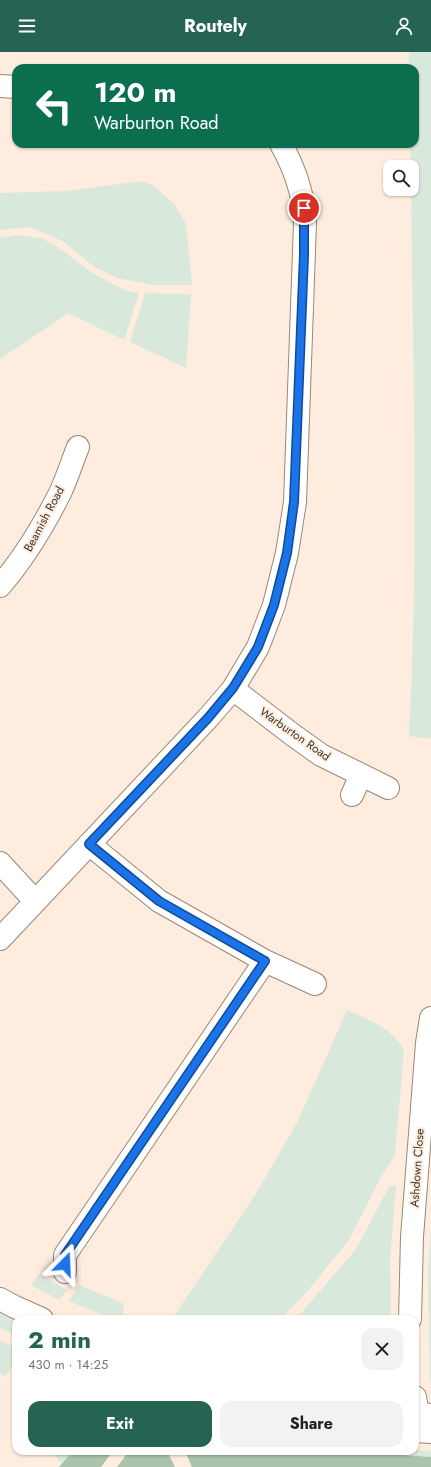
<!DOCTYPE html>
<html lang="en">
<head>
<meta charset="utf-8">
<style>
  :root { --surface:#fff; --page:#f2f2f2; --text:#202124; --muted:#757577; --accent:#256452 }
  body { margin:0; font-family:Jost,sans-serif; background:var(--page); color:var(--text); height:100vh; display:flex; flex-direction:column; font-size:15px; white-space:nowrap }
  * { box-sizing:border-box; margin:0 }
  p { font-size:13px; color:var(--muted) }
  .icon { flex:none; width:22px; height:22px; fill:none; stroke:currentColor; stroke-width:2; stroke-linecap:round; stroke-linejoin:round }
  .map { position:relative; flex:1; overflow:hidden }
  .panel { position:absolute; left:12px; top:1263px; width:407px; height:140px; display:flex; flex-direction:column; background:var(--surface); border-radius:12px; box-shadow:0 1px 3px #0004 }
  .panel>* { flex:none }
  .guide { position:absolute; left:12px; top:12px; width:407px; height:84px; border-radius:12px; box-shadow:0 1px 3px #0004; background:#0b6e4f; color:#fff; overflow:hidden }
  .buttons { position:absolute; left:383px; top:108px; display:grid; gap:8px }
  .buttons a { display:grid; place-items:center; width:36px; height:36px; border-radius:8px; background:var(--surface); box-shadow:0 1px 3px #0004; font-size:20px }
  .pin { position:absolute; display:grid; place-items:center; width:34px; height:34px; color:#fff; margin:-17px; border:2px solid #fff; border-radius:50%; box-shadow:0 1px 4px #0007 }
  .me { position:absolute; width:44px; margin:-22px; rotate:21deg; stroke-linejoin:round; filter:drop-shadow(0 0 3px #0008) }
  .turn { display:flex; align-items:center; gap:14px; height:84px; padding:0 16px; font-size:18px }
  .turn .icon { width:52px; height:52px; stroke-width:2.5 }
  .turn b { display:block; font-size:28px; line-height:34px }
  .round { display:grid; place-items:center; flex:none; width:42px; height:42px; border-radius:12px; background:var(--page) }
  .headline { display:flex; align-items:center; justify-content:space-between; height:68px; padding:0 16px }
  h1 { font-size:24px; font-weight:700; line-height:30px; color:var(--accent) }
  .primary-button { display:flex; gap:8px; margin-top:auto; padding:8px 16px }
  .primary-button a { flex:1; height:46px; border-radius:12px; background:var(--accent); color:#fff; font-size:16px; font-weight:700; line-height:46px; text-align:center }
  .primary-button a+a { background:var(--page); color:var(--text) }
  header { display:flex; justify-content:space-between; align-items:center; height:52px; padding:0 16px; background:var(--accent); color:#fff; font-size:18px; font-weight:700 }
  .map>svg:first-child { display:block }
  .green { fill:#d8e8da }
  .forest { fill:#aac3ad }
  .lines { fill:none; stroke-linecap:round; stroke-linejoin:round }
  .minor-casing { stroke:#9a8775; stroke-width:24 }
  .tertiary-casing { stroke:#9a8775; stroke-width:24 }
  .minor { stroke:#fff; stroke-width:22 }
  .tertiary { stroke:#fff; stroke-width:22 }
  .route-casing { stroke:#114b97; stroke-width:10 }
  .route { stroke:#1a73e8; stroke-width:7 }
  .labels { text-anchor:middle; stroke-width:4; stroke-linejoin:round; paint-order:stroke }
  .street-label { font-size:12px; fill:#3e362e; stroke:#feedde }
</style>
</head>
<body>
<header><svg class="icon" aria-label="menu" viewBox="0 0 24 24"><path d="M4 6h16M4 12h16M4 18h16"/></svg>Routely<svg class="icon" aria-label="person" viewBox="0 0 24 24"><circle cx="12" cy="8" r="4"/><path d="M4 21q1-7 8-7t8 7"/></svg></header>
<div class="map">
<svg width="431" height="1415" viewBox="0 0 431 1415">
  <rect width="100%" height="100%" fill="#feedde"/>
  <path class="green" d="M 409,0 L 431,0 L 431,687 L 409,684 C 419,502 413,319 411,137 L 412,137 L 412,115 L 411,115 L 410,92 L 415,92 L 415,16 L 409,16 Z
    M 142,129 L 154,134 L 174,152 L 186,172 L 192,233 L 153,233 L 117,226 L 93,214 L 64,190 L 40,179 L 28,175 L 0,178 L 0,141 L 67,139 Z
    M 16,183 L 41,186 L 56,194 L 94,222 L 124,238 L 139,241 L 124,288 L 68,261 L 0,307 L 0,186 Z
    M 145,241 L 191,242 L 186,316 L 130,290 Z
    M 347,958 C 369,968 392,976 404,998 L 395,1103 L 381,1125 L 349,1188 L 305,1242 L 280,1267 L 172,1267 L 255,1143 L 298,1069 Z
    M 396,1133 L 390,1208 L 391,1267 L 296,1267 L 356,1197 L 389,1135 Z
    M 431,1176 L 431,1331 L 430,1330 L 428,1220 Z
    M 39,1222 L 67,1238 L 59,1248 L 31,1233 Z
    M 79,1233 L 124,1252 L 122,1267 L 112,1267 L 69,1249 Z
    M 0,1260 L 16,1267 L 16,1283 L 0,1276 Z
    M 0,1288 L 16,1296 L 16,1311 L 4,1325 L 0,1322 Z
    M 415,1398 L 431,1399 L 431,1405 L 348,1399 L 415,1399 Z
    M 50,1399 L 73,1399 L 62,1411 Z"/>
  <path class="forest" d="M 73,1399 L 113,1399 L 101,1415 L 59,1415 Z
    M 129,1399 L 167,1399 L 175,1415 L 117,1415 Z
    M 185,1399 L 348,1399 L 431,1405 L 431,1415 L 192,1415 Z"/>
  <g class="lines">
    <defs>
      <path id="minor" d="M 0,34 L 16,35
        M 0,534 C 24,506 44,473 60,441 C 67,426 72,410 78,395
        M 233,637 L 293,683 L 321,703 L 388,736
        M 352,743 L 361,723
        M 0,811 L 35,849
        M 0,887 L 208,666 L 233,637 L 258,595 L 274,553 L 287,501 L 295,450 L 305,171 C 304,143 295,117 281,92
        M 265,909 L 315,932
        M 65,1220 L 65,1203 L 265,909 L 159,849 L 89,792
        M 410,1267 L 412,1185 L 427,991 L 431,966
        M 415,1345 L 418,1362 L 417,1379"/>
      <path id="tertiary" d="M 0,1247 L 15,1255 L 42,1267
        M 415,1361 L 431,1363
        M 415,1379 L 431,1380"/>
    </defs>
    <use href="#minor" class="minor-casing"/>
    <use href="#tertiary" class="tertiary-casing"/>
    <use href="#minor" class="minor"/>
    <use href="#tertiary" class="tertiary"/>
  </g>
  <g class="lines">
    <defs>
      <path id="route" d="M 65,1212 L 65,1203 L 265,909 L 159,849 L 89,792 L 208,666 L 233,636 L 258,595 L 274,553 L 287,501 L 294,450 L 304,203 L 304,156"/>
    </defs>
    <use href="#route" class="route-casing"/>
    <use href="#route" class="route"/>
  </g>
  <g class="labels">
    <g class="street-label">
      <text transform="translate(44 467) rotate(-62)" y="4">Beamish Road</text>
      <text transform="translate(295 682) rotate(35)" y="4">Warburton Road</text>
      <text transform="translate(417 1116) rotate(-86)" y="4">Ashdown Close</text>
    </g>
  </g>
</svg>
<div class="buttons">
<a><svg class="icon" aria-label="search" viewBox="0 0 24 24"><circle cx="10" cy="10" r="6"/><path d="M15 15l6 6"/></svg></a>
</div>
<div class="pin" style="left:304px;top:156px;background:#d93025"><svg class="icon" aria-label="arrive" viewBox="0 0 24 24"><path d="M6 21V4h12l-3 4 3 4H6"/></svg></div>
<svg class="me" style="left:65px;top:1212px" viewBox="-20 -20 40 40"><path d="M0-17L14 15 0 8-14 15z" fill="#1a73e8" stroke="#fff" stroke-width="4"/></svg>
<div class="guide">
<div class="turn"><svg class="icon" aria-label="left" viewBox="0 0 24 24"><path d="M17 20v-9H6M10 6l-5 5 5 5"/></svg><div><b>120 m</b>Warburton Road</div></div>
</div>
<section class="panel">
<div class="headline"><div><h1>2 min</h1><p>430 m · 14:25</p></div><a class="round"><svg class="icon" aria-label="close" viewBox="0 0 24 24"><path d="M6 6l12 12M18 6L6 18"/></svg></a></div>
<div class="primary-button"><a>Exit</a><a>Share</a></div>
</section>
</div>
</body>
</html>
